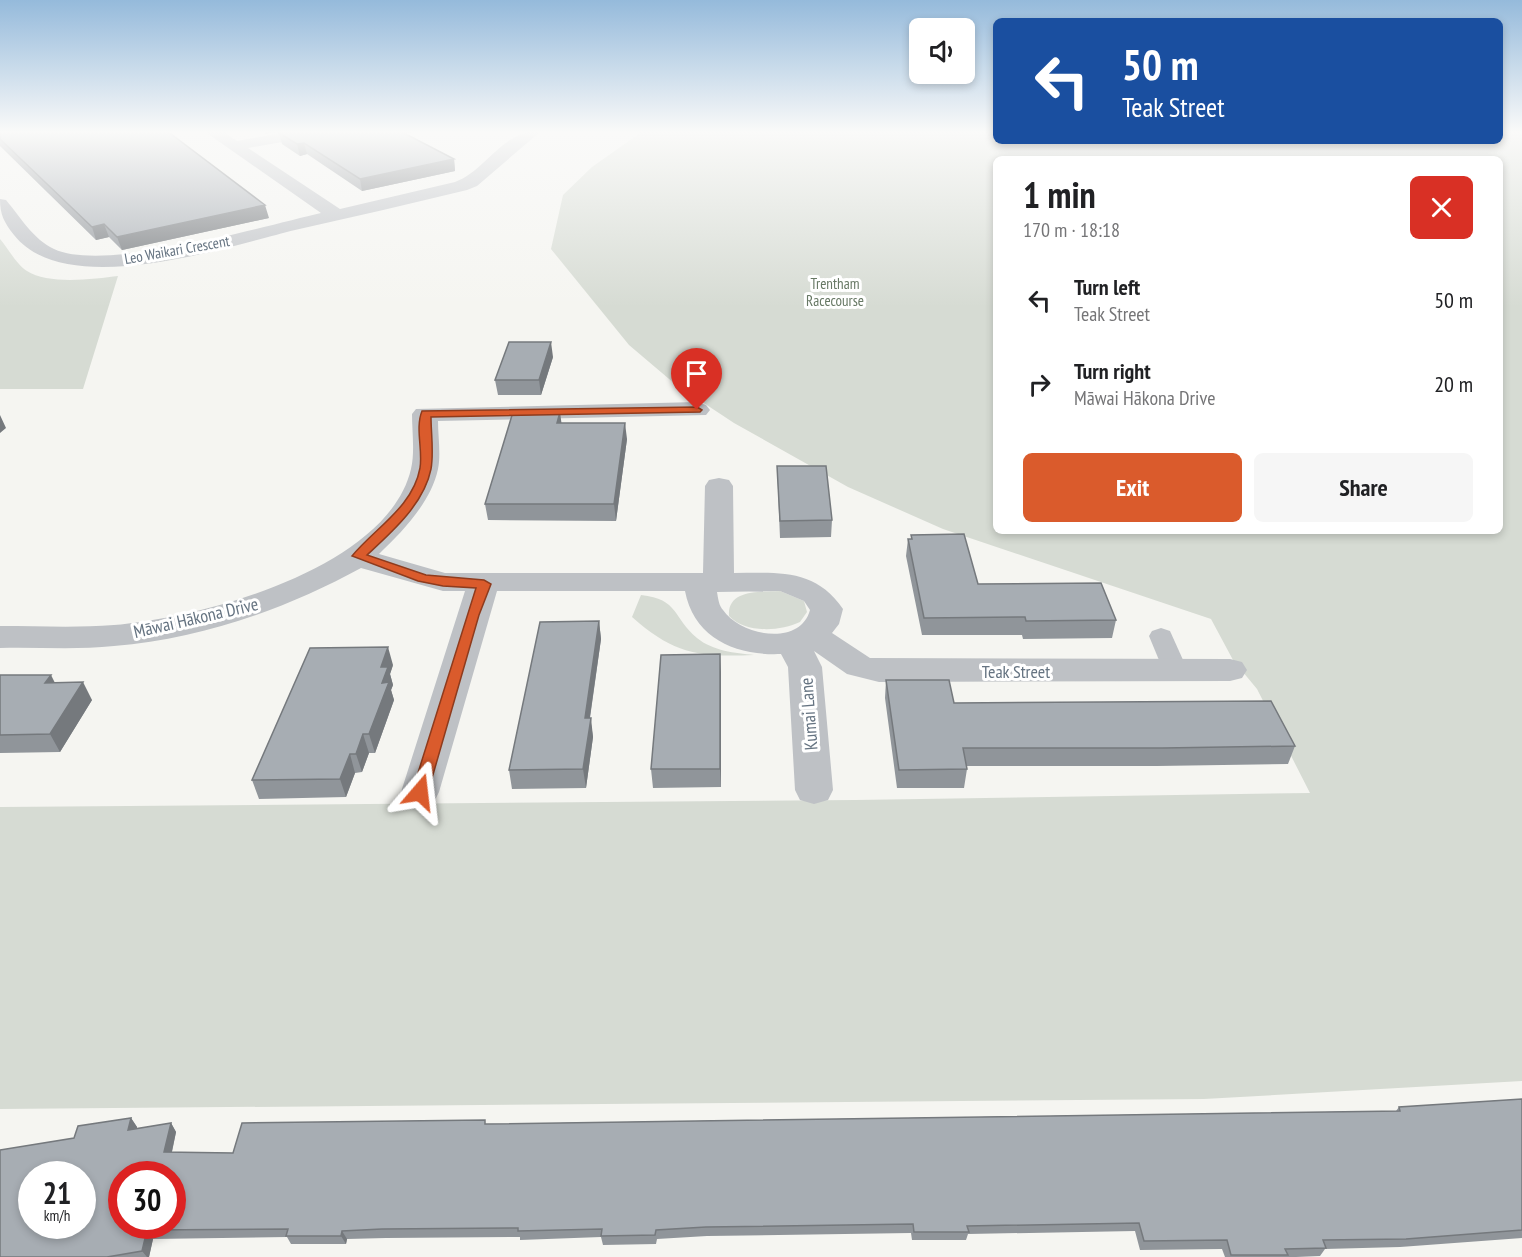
<!DOCTYPE html>
<html lang="en">
<head>
<meta charset="utf-8">
<style>
  :root { --surface:#fff; --page:#f6f6f6; --text:#202124; --muted:#757577; --accent:#da5b2c }
  body { margin:0; font-family:"PT Sans Narrow",sans-serif; background:var(--page); color:var(--text); height:100vh; display:flex; flex-direction:column; font-size:22px; white-space:nowrap }
  * { box-sizing:border-box; margin:0 }
  p { font-size:20px; color:var(--muted) }
  .icon { flex:none; width:33px; height:33px; fill:none; stroke:currentColor; stroke-width:2; stroke-linecap:round; stroke-linejoin:round }
  .map { position:relative; flex:1; overflow:hidden }
  .panel { position:absolute; left:993px; top:156px; width:510px; height:378px; display:flex; flex-direction:column; background:var(--surface); border-radius:9px; box-shadow:0 3px 9px #0003 }
  .panel>* { flex:none }
  .top-card { position:absolute; left:993px; top:18px; width:510px; height:126px; border-radius:9px; box-shadow:0 3px 9px #0003; background:#1a4fa0; color:#fff; overflow:hidden }
  .tools { position:absolute; left:909px; top:18px; display:grid; gap:12px }
  .tools a { display:grid; place-items:center; width:66px; height:66px; border-radius:9px; background:var(--surface); box-shadow:0 3px 9px #0003; font-size:30px }
  .speed { position:absolute; left:18px; top:1161px; display:flex; gap:12px; font-size:30px; font-weight:700; text-align:center }
  .speed>* { display:grid; place-content:center; width:78px; height:78px; border-radius:50%; background:var(--surface); box-shadow:0 3px 9px #0003; line-height:1 }
  .speed small { font-size:15px; font-weight:400 }
  .speed .limit { border:9px solid #d22; background:#fff; color:#111 }
  .pin { position:absolute; display:grid; place-items:center; width:51px; height:51px; color:#fff; margin:-62px -26px; border-radius:50% 50% 50% 0; rotate:-45deg; box-shadow:0 0 6px #0007 }
  .pin .icon { rotate:45deg }
  .me { position:absolute; width:66px; margin:-33px; rotate:17deg; stroke-linejoin:round; filter:drop-shadow(0 0 4px #0008) }
  .turn { display:flex; align-items:center; gap:21px; height:126px; padding:0 30px; font-size:27px }
  .turn .icon { width:78px; height:78px; stroke-width:2.5 }
  .turn b { display:block; font-size:42px; line-height:51px }
  .round { display:grid; place-items:center; flex:none; width:63px; height:63px; border-radius:9px; background:var(--page) }
  .head { display:flex; align-items:center; justify-content:space-between; height:102px; padding:0 30px }
  h1 { font-size:36px; font-weight:700; line-height:45px }
  .cta { display:flex; gap:12px; margin-top:auto; padding:12px 30px }
  .cta a { flex:1; height:69px; border-radius:9px; background:var(--accent); color:#fff; font-size:24px; font-weight:700; line-height:69px; text-align:center }
  .cta a+a { background:var(--page); color:var(--text) }
  ul { padding:0; list-style:none }
  li { display:flex; align-items:center; gap:18px; height:84px; padding:0 30px }
  li div { flex:1 }
  li b { display:block; font-size:22px }
  li em { font-style:normal }
  .map>svg:first-child { display:block }
  .green { fill:#d6dbd3; fill-rule:evenodd }
  .lines { fill:none; stroke-linecap:round; stroke-linejoin:round }
  .service { fill:#bec1c5; fill-rule:evenodd }
  .minor { fill:#bec1c5; fill-rule:evenodd }
  .wall { fill:#90959a }
  .shaded-wall { fill:#75797d }
  .building { fill:#a7adb3; stroke:#75797d; stroke-width:1.5; fill-rule:evenodd }
  .route { fill:#da5b2c; stroke:#8e3b1d; stroke-width:1.5 }
  .labels { text-anchor:middle; stroke-width:6; stroke-linejoin:round; paint-order:stroke }
  .far-street-label { font-size:15px; fill:#657381; stroke:#fff }
  .far-park-label { font-size:15px; fill:#677864; stroke:#fff }
  .street-label { font-size:18px; fill:#657381; stroke:#fff }
</style>
</head>
<body>
<div class="map">
<svg width="1522" height="1257" viewBox="0 0 1522 1257">
  <rect width="100%" height="100%" fill="#f5f5f1"/>
  <path class="green" d="M 643,131 L 996,131 L 996,141 L 1500,141 L 1500,131 L 1522,131 L 1522,1081 L 1204,1099 L 0,1109 L 0,807 L 855,800 L 1310,793 L 1257,689 L 1233,660 L 1211,619 L 943,529 L 848,487 L 734,423 L 675,384 L 629,345 L 551,249 L 563,195 L 592,167 ZM 996,159 L 1500,159 L 1500,531 L 996,531 Z
    M 0,239 C 8,248 16,264 27,271 C 48,285 94,279 118,276 L 83,389 L 0,389 Z
    M 780,591 L 804,601 L 807,612 L 800,622 C 779,632 745,633 729,616 C 727,589 761,592 780,591 Z
    M 641,595 C 679,599 673,618 697,638 C 713,651 735,653 754,655 C 699,657 675,655 632,617 Z"/>
  <g class="lines">
    <path class="service" d="M 1161,628 L 1170,631 L 1188,671 L 1184,677 L 1175,679 L 1166,677 L 1149,636 L 1152,631 Z"/>
    <path class="minor" d="M 204,131 L 222,131 L 237,141 L 292,131 L 324,131 L 316,136 L 248,148 L 340,209 L 455,182 C 487,170 503,129 541,131 L 477,186 L 467,190 C 410,204 352,217 295,230 C 226,247 66,301 14,235 C 4,222 0,215 0,199 L 6,200 C 21,218 33,239 54,249 C 105,273 264,226 321,213 Z
      M 697,402 L 706,405 L 710,410 L 706,415 L 438,421 C 438,436 441,455 438,469 C 431,502 403,531 379,554 L 445,573 L 703,573 L 705,486 L 709,480 L 719,478 L 729,480 L 733,486 L 734,573 C 778,573 815,568 843,609 L 839,624 L 832,633 L 870,658 L 1230,659 L 1242,662 L 1247,670 L 1242,678 L 1230,681 L 879,682 L 847,674 L 814,651 L 822,667 L 833,790 L 828,800 L 814,804 L 800,800 L 795,790 L 788,667 L 781,654 C 737,656 694,639 685,591 L 497,591 L 439,792 L 434,802 L 420,806 L 406,802 L 401,792 L 465,591 L 443,591 L 361,568 C 286,609 201,639 114,646 C 77,650 38,647 0,648 L 0,626 C 38,626 77,628 114,625 C 202,618 388,568 411,469 C 415,452 412,431 412,414 L 416,409 ZM 780,591 L 804,601 L 810,610 C 800,647 741,636 723,610 C 719,606 718,598 717,592 Z"/>
  </g>
  <path class="wall" d="M 0,131 L 269,218 L 122,250 L 109,237 L 96,240 L 0,146 Z
    M 279,133 L 405,133 L 454,159 L 455,171 L 362,191 L 307,154 L 300,156 L 282,144 Z
    M 553,357 L 541,395 L 498,395 L 495,380 Z
    M 561,423 L 627,439 L 616,521 L 488,520 L 485,504 Z
    M 777,466 L 832,520 L 831,537 L 780,538 Z
    M 911,535 L 978,584 L 1116,620 L 1112,638 L 1023,639 L 1022,635 L 922,635 L 906,556 L 908,539 L 911,539 Z
    M 599,621 L 601,639 L 590,718 L 593,737 L 586,788 L 512,789 L 509,770 Z
    M 393,665 L 390,674 L 393,685 L 391,690 L 394,700 L 375,753 L 369,753 L 362,772 L 355,773 L 346,797 L 259,799 L 252,780 Z
    M 721,672 L 721,787 L 653,788 L 651,769 Z
    M 0,675 L 55,683 L 92,700 L 60,752 L 0,753 Z
    M 886,680 L 954,703 L 1295,746 L 1288,764 L 1157,766 L 966,766 L 967,769 L 964,788 L 897,788 L 885,698 Z
    M 1522,1099 L 1522,1238 L 1400,1247 L 1325,1249 L 1320,1256 L 1296,1257 L 1225,1257 L 1222,1249 L 1140,1250 L 1135,1231 L 968,1234 L 966,1240 L 912,1240 L 911,1233 L 707,1236 L 657,1239 L 656,1244 L 603,1245 L 601,1237 L 520,1240 L 520,1237 L 386,1238 L 347,1239 L 346,1244 L 291,1244 L 287,1237 L 153,1239 L 149,1257 L 0,1257 L 74,1138 L 131,1118 L 137,1127 L 137,1129 L 171,1123 L 176,1132 L 172,1152 L 233,1153 L 487,1124 L 1396,1111 L 1399,1107 Z"/>
  <path class="shaded-wall" d="M 264,131 L 281,131 L 265,134 Z
    M 390,131 L 419,131 L 391,136 Z
    M 304,143 L 307,154 L 300,156 L 297,144 Z
    M 454,159 L 455,171 L 362,191 L 360,179 Z
    M 265,205 L 269,218 L 122,250 L 117,237 Z
    M 104,224 L 109,237 L 96,240 L 92,227 Z
    M 551,342 L 553,357 L 541,395 L 539,380 Z
    M 560,412 L 562,427 L 557,423 Z
    M 0,415 L 6,428 L 0,433 Z
    M 625,423 L 627,439 L 616,521 L 614,504 Z
    M 599,621 L 601,639 L 587,737 L 585,718 Z
    M 388,647 L 393,665 L 390,674 L 393,685 L 391,690 L 394,700 L 375,753 L 369,734 L 382,683 L 381,667 Z
    M 720,654 L 721,672 L 721,787 L 720,769 Z
    M 51,675 L 60,693 L 45,683 Z
    M 83,682 L 92,700 L 60,752 L 50,734 Z
    M 591,718 L 593,737 L 586,788 L 583,769 Z
    M 363,734 L 369,753 L 362,772 L 356,754 Z
    M 350,754 L 355,773 L 346,797 L 340,779 Z
    M 131,1118 L 137,1127 L 135,1139 L 128,1130 Z
    M 171,1123 L 176,1132 L 170,1160 L 164,1152 Z
    M 147,1230 L 153,1239 L 149,1257 L 147,1257 L 142,1251 Z
    M 342,1231 L 347,1239 L 346,1244 L 341,1236 Z"/>
  <path class="building" d="M 0,131 L 167,131 L 265,205 L 117,237 L 104,224 L 92,227 L 0,139 Z
    M 292,131 L 400,131 L 454,159 L 360,179 L 304,143 L 297,144 L 279,133 Z
    M 509,342 L 551,342 L 539,380 L 495,380 Z
    M 513,412 L 560,412 L 557,423 L 625,423 L 614,504 L 485,504 Z
    M 777,466 L 826,466 L 832,520 L 780,521 Z
    M 964,534 L 978,584 L 1101,583 L 1116,620 L 1026,621 L 1025,617 L 924,618 L 908,539 L 912,539 L 911,535 Z
    M 599,621 L 585,718 L 591,718 L 583,769 L 509,770 L 540,622 Z
    M 388,647 L 381,667 L 388,667 L 382,683 L 389,682 L 369,734 L 363,734 L 356,754 L 350,754 L 340,779 L 252,780 L 310,648 Z
    M 720,654 L 720,769 L 651,769 L 661,655 Z
    M 0,675 L 51,675 L 45,683 L 83,682 L 50,734 L 0,735 Z
    M 886,680 L 949,680 L 954,703 L 1271,701 L 1295,746 L 1163,748 L 963,748 L 967,769 L 899,770 Z
    M 1522,1099 L 1522,1230 L 1406,1239 L 1323,1240 L 1326,1248 L 1285,1249 L 1288,1255 L 1231,1255 L 1227,1240 L 1144,1241 L 1139,1223 L 967,1226 L 969,1232 L 914,1232 L 913,1224 L 706,1227 L 656,1230 L 655,1235 L 601,1236 L 602,1229 L 518,1231 L 518,1228 L 382,1229 L 342,1231 L 341,1236 L 286,1236 L 288,1229 L 147,1230 L 142,1251 L 107,1257 L 0,1257 L 0,1150 L 74,1138 L 78,1126 L 131,1118 L 128,1130 L 171,1123 L 164,1152 L 233,1153 L 242,1123 L 485,1120 L 485,1124 L 1400,1111 L 1399,1107 ZM 32,1174 L 82,1174 L 82,1226 L 32,1226 ZM 122,1174 L 172,1174 L 172,1226 L 122,1226 Z"/>
  <linearGradient id="sky" x2="0" y2="1"><stop stop-color="#95badb"/><stop offset="0.43" stop-color="#fafaf9"/><stop offset="1" stop-color="#fafaf9" stop-opacity="0"/></linearGradient>
  <rect width="1522" height="307" fill="url(#sky)"/>
  <path class="route" d="M 697,407 L 702,410 L 700,412 L 431,417 C 431,433 434,453 431,469 C 424,504 392,532 367,555 L 426,575 L 484,580 L 491,584 L 479,615 L 428,792 L 426,796 L 414,796 L 412,792 L 476,588 L 443,586 L 418,581 L 352,556 C 375,528 413,507 420,468 C 423,450 415,428 422,411 Z"/>
  <g class="labels">
    <g class="far-street-label">
      <text transform="translate(177 250) rotate(-10)" y="5">Leo Waikari Crescent</text>
    </g>
    <g class="far-park-label">
      <text x="835" y="289">Trentham<tspan x="835" dy="17">Racecourse</tspan></text>
    </g>
    <g class="street-label">
      <text transform="translate(196 618) rotate(-13)" y="6">Māwai Hākona Drive</text>
      <text x="1016" y="678">Teak Street</text>
      <text transform="translate(809 714) rotate(-94)" y="6">Kumai Lane</text>
    </g>
  </g>
</svg>
<div class="tools">
<a><svg class="icon" aria-label="sound" viewBox="0 0 24 24"><path d="M4 9h4l5-4v14l-5-4H4zM17 9q2 3 0 6"/></svg></a>
</div>
<div class="speed"><div>21<small>km/h</small></div><div class="limit">30</div></div>
<div class="pin" style="left:697px;top:410px;background:#d93025"><svg class="icon" aria-label="arrive" viewBox="0 0 24 24"><path d="M6 21V4h12l-3 4 3 4H6"/></svg></div>
<svg class="me" style="left:420px;top:792px" viewBox="-20 -20 40 40"><path d="M0-17L14 15 0 8-14 15z" fill="#da5b2c" stroke="#fff" stroke-width="4"/></svg>
<div class="top-card">
<div class="turn"><svg class="icon" aria-label="left" viewBox="0 0 24 24"><path d="M17 20v-9H6M10 6l-5 5 5 5"/></svg><div><b>50 m</b>Teak Street</div></div>
</div>
<section class="panel">
<div class="head"><div><h1>1 min</h1><p>170 m · 18:18</p></div><a class="round" style="background:#d93025;color:#fff"><svg class="icon" aria-label="close" viewBox="0 0 24 24"><path d="M6 6l12 12M18 6L6 18"/></svg></a></div>
<ul>
<li><svg class="icon" aria-label="left" viewBox="0 0 24 24"><path d="M17 20v-9H6M10 6l-5 5 5 5"/></svg><div><b>Turn left</b><p>Teak Street</p></div><em>50 m</em></li>
<li><svg class="icon" aria-label="right" viewBox="0 0 24 24"><path d="M7 20v-9h11M14 6l5 5-5 5"/></svg><div><b>Turn right</b><p>Māwai Hākona Drive</p></div><em>20 m</em></li>
</ul>
<div class="cta"><a>Exit</a><a>Share</a></div>
</section>
</div>
</body>
</html>
